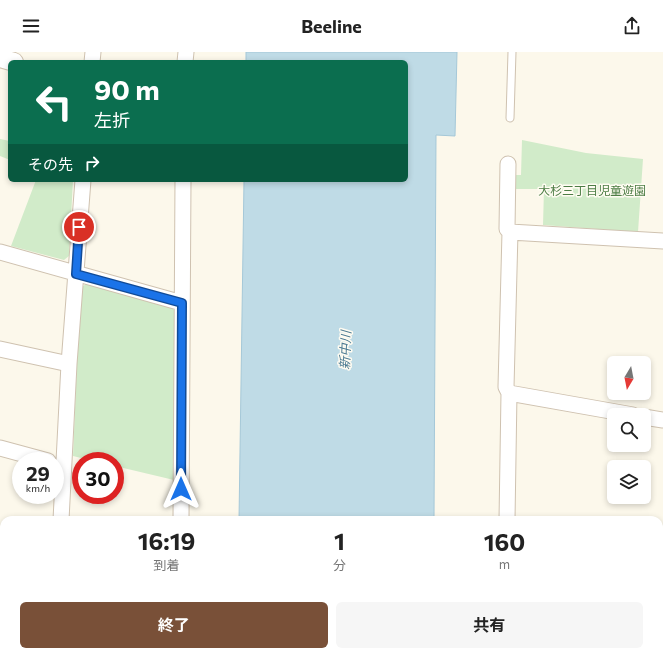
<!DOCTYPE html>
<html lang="ja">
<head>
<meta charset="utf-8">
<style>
  :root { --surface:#fff; --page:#f6f6f6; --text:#222; --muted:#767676; --accent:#795038 }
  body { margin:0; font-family:Commissioner,"Noto Sans JP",sans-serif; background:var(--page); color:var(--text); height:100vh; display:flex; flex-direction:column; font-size:15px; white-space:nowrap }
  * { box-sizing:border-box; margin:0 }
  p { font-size:13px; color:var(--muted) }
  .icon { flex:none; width:22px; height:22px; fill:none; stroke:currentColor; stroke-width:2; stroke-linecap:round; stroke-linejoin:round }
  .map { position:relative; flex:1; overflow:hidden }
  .drawer { position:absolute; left:0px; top:464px; width:663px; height:140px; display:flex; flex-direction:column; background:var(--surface); border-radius:12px 12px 0 0; box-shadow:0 2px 6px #0003 }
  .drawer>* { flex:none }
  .top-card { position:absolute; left:8px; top:8px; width:400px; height:122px; border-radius:6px; box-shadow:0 2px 6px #0003; background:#0b6e4f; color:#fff; overflow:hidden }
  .needle { width:26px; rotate:190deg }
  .tools { position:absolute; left:607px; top:304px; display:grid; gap:8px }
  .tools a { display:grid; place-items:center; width:44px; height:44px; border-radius:6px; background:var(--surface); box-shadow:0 2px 6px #0003; font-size:20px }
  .speed { position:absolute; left:12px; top:400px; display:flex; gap:8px; font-size:20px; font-weight:700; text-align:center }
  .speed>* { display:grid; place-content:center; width:52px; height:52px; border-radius:50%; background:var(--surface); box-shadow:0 2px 6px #0003; line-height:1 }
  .speed small { font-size:10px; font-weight:400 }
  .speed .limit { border:6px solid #d22; background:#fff; color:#111 }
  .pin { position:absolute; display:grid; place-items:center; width:34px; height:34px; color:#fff; margin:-17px; border:2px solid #fff; border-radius:50%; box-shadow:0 1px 4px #0007 }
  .me { position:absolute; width:44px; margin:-22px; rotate:0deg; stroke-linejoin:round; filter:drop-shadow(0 0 3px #0008) }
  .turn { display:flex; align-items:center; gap:14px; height:84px; padding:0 20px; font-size:18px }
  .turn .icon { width:52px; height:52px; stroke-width:2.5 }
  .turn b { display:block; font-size:28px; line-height:34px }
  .then { display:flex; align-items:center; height:38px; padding:0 20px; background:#0003; gap:8px; font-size:15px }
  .eta { display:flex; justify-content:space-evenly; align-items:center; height:68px; text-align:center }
  .eta b { font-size:24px; font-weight:700; line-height:28px }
  .cta { display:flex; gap:8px; margin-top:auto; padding:8px 20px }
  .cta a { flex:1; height:46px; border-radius:6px; background:var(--accent); color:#fff; font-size:16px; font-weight:700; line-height:46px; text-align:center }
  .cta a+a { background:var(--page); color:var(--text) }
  header { display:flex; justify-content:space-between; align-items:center; height:52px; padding:0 20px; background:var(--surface); font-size:18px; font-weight:700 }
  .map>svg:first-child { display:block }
  .green { fill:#d1ebc9 }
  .water { fill:#bfdbe6; stroke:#a5c8d8 }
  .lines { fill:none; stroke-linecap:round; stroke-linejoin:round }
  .service-casing { stroke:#cfc2b0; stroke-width:9 }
  .minor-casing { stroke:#cfc2b0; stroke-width:17 }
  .tertiary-casing { stroke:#cfc2b0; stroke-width:20 }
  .service { stroke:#fff; stroke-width:7 }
  .minor { stroke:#fff; stroke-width:15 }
  .tertiary { stroke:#fff; stroke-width:18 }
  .route-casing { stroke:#114b97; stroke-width:10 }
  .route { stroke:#1a73e8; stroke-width:7 }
  .labels { text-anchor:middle; stroke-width:3; stroke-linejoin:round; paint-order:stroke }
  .park-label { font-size:12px; fill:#4d7d45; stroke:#fffcf2 }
  .water-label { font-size:13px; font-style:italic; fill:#4b7a92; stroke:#fffcf2 }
</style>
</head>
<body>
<header><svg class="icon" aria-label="menu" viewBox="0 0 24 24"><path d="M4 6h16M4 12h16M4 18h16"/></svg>Beeline<svg class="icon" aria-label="share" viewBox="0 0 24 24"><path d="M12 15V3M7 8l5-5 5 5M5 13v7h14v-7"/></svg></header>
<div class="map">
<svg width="663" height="604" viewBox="0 0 663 604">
  <rect width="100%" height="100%" fill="#fcf8eb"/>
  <path class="green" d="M 0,87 L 10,89 L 10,108 L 0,104 Z
    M 522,88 L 586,101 L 643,107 L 638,180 L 543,173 L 544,137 L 516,137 L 515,123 L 521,123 Z
    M 36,128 L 73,128 L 69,204 L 64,208 L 11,194 Z
    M 89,229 L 168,252 L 177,261 L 174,428 L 115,414 L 115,409 L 93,409 L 73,404 L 80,237 Z"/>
  <path class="water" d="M 246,0 L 457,0 L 455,84 L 436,83 L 434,468 L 239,468 L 244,128 L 406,128 L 406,10 L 246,10 Z
    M 239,600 L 432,600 L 432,604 L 239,604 Z"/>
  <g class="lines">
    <defs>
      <path id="service" d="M 510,66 L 512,0"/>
      <path id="minor" d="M 92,10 L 93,0
        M 185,10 L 186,0
        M 510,180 L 663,189
        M 0,200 L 182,251
        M 0,297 L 69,312
        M 509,341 L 633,363
        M 644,365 L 663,368
        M 0,396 L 48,409
        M 61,468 L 69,312 L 83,128
        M 181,468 L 183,128
        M 507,468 L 509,341 L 506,335 L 510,180 L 507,177 L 508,112
        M 0,517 L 4,519
        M 659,533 L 663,486
        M 659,591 L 663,591
        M 55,604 L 55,600
        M 180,604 L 180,600
        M 506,604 L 506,600
        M 653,604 L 654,600"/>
      <path id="tertiary" d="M 0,6 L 14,10"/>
    </defs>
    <use href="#service" class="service-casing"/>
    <use href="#minor" class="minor-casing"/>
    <use href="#tertiary" class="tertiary-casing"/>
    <use href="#service" class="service"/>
    <use href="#minor" class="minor"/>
    <use href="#tertiary" class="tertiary"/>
  </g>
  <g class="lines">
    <defs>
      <path id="route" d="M 79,175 L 76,222 L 182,251 L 181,437"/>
    </defs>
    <use href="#route" class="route-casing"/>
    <use href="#route" class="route"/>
  </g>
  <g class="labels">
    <g class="park-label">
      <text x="592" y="143">大杉三丁目児童遊園</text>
    </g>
    <g class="water-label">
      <text transform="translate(345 298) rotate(-88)" y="5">新中川</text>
    </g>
  </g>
</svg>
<div class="tools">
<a><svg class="needle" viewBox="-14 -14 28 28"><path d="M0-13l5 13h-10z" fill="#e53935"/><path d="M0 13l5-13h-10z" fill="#767676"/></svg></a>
<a><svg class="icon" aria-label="search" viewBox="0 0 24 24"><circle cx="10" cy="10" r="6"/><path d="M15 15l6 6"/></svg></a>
<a><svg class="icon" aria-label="layers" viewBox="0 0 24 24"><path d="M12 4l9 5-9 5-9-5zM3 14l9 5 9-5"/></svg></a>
</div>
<div class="speed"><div>29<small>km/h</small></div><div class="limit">30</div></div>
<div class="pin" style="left:79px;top:175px;background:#d93025"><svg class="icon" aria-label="arrive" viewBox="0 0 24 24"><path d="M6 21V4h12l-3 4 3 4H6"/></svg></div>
<svg class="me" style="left:181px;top:437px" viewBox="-20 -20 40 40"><path d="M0-17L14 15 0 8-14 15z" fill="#1a73e8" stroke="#fff" stroke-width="4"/></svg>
<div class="top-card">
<div class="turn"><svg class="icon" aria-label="left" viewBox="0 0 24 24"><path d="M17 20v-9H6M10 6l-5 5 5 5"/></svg><div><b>90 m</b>左折</div></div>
<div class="then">その先<svg class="icon" aria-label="right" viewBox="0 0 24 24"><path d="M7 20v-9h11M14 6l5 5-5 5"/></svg></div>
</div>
<section class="drawer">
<div class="eta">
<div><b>16:19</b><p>到着</p></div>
<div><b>1</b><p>分</p></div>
<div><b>160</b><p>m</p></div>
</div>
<div class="cta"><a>終了</a><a>共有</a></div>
</section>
</div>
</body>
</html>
